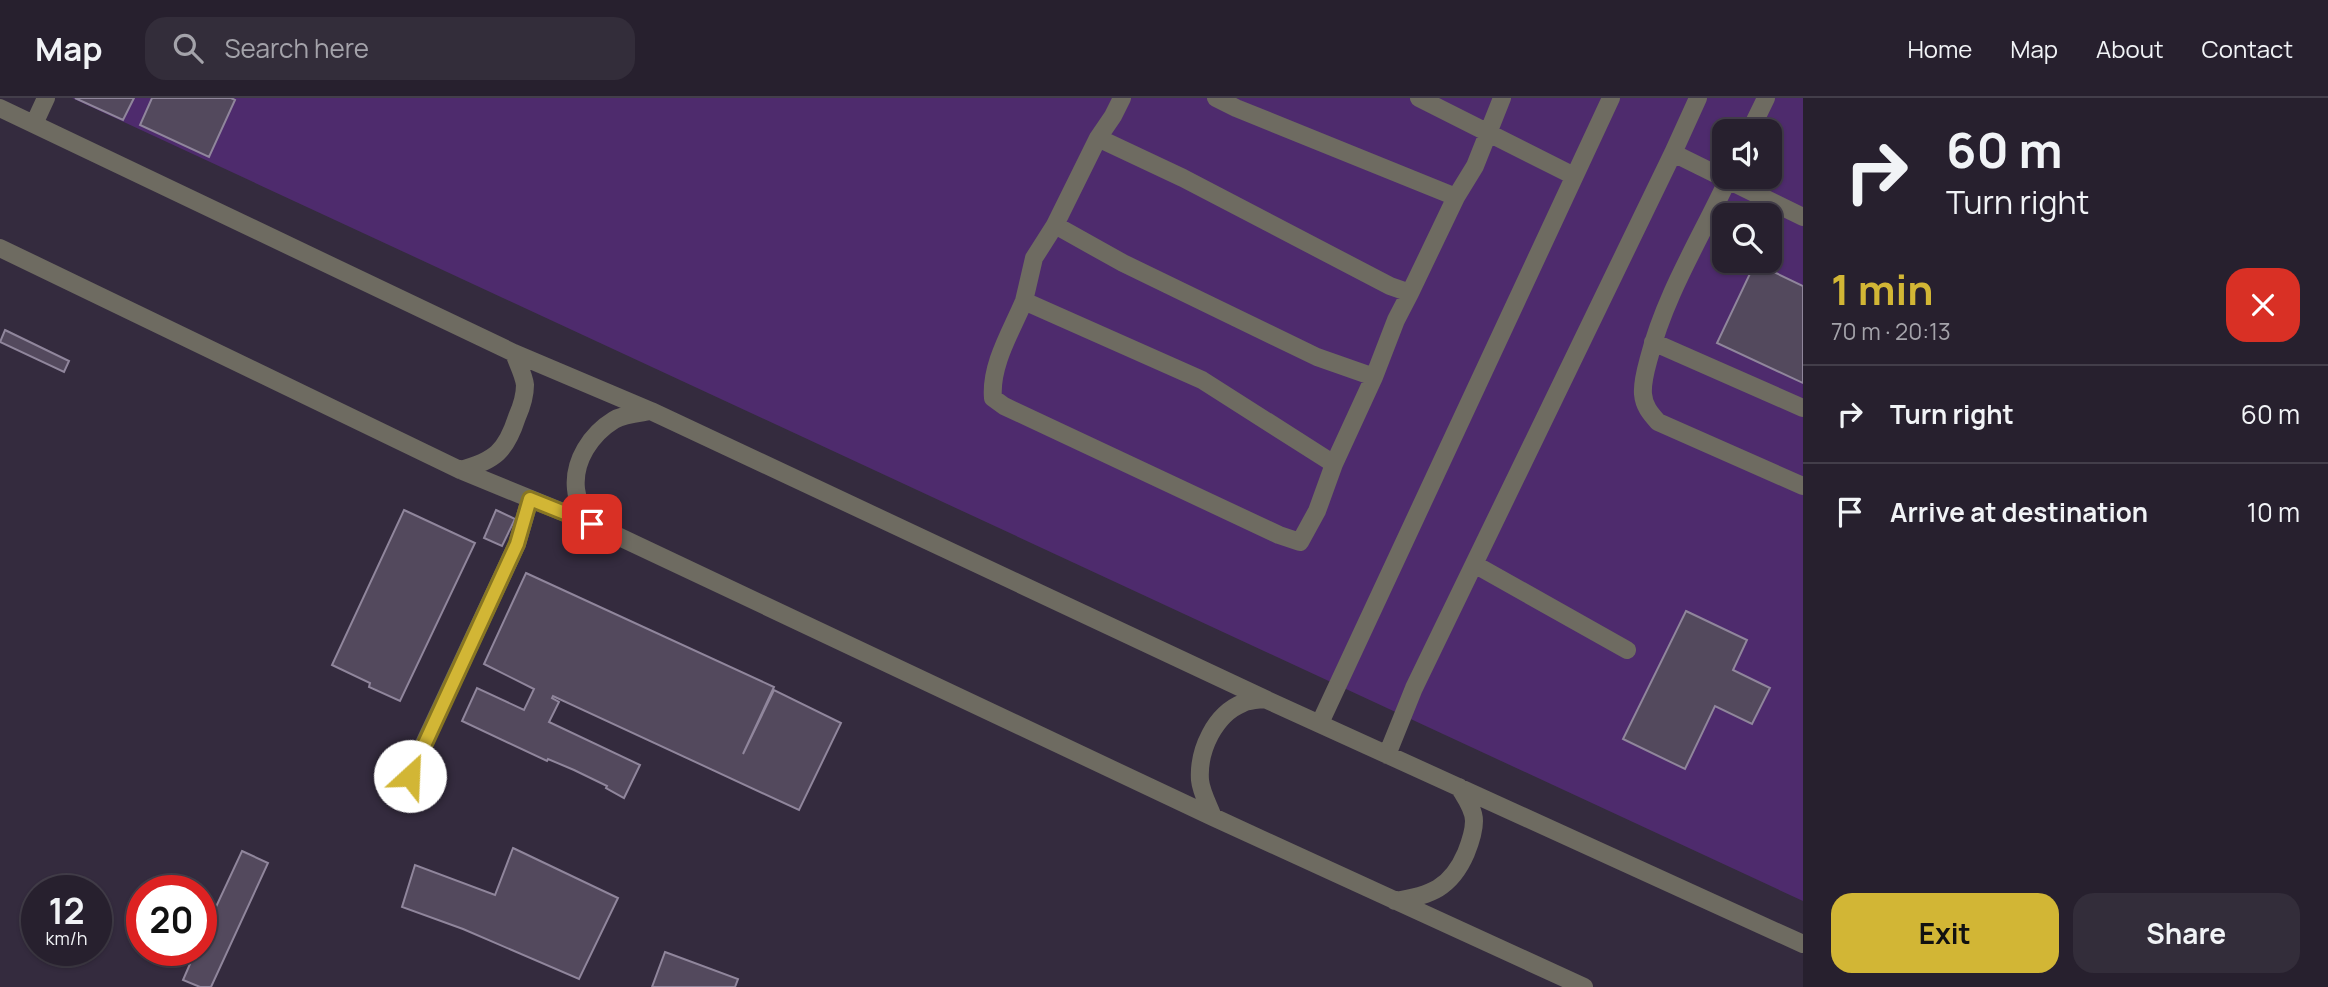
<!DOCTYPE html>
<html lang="en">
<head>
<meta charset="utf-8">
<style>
  :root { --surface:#27202e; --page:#332d3a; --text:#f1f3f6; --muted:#a4a3aa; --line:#433e4a; --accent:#d2b635 }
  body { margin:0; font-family:Manrope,sans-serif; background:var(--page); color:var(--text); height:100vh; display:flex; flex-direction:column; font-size:26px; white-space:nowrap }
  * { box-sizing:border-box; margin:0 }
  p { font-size:23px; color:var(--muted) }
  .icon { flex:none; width:38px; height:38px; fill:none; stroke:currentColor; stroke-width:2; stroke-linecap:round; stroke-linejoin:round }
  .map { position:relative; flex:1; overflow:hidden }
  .side { display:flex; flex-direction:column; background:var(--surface); width:525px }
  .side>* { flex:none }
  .top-card { background:#27202e; color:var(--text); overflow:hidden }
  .buttons { position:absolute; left:1712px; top:21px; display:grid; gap:14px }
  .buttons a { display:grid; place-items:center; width:70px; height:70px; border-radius:14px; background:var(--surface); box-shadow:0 2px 5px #0004,0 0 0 2px var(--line); font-size:35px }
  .speed { position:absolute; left:21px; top:777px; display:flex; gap:14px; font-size:35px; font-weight:700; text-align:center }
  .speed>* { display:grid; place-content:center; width:91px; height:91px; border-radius:50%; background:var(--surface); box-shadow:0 2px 5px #0004,0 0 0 2px var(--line); line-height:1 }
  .speed small { font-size:18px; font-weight:400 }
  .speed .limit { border:10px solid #d22; background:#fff; color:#111 }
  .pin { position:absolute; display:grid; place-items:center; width:60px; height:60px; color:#fff; margin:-30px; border-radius:14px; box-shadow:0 4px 10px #0006 }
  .me { position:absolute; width:77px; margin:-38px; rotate:25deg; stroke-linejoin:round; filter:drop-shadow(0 0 5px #0008) }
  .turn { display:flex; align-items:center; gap:24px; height:147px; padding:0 28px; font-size:32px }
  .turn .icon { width:91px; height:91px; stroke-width:2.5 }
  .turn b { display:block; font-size:49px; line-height:60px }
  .round { display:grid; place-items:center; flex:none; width:74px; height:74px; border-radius:21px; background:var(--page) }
  .summary { display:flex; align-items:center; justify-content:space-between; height:119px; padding:0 28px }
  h1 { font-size:42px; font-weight:700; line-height:52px; color:var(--accent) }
  .cta { display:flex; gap:14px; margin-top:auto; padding:14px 28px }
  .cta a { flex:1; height:80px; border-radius:21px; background:var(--accent); color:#111; font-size:28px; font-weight:700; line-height:80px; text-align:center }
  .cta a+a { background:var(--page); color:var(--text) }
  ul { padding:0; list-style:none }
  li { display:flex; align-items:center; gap:21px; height:98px; padding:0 28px; border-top:2px solid var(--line) }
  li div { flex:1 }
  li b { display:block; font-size:26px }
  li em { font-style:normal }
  header { display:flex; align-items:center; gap:42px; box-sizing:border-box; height:98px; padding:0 35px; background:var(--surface); border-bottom:2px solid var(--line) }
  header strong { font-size:33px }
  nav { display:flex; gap:38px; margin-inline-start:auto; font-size:24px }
  .search { width:490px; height:63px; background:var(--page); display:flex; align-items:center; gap:18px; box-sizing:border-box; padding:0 24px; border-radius:21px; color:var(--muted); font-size:26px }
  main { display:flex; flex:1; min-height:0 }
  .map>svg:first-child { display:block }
  .green { fill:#4e2b6d; fill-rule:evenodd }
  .building { fill:#53495d; stroke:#90869c; stroke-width:2 }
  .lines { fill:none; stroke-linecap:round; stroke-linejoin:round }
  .lane { stroke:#6e6b61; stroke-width:18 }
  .route-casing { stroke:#887622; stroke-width:18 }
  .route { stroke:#d2b635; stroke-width:12 }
</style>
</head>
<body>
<header>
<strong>Map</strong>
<div class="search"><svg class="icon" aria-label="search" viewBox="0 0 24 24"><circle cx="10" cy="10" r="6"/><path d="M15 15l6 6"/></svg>Search here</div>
<nav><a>Home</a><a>Map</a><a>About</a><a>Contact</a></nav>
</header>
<main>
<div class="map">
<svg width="1803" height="889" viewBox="0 0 1803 889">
  <rect width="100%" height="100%" fill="#342b3e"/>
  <path class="green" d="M 72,0 L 1803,0 L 1803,803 ZM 1724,33 L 1769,33 L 1769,79 L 1724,79 ZM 1724,117 L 1769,117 L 1769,163 L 1724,163 Z"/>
  <path class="building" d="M 75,0 L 134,0 L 123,22 Z
    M 152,0 L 231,0 L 235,2 L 209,59 L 140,27 Z
    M 1755,165 L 1803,188 L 1803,285 L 1717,245 Z
    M 5,232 L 69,263 L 64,274 L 0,244 Z
    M 404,412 L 475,445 L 400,603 L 369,589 L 370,585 L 332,567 Z
    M 496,412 L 515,421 L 502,448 L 484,440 Z
    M 526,475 L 774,589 L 743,656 L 774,592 L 841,625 L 799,712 L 553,598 L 552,600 L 559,604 L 549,624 L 640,667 L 624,700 L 606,690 L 607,688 L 574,672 L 548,661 L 547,663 L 462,623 L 477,590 L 524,612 L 534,591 L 484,566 Z
    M 1686,513 L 1747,542 L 1733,572 L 1770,590 L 1752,626 L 1715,608 L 1685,671 L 1623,641 Z
    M 513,750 L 618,800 L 579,881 L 463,831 L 402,809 L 415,767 L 495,797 Z
    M 242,753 L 268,765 L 211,889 L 200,889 L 183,882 L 196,852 L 201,852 L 201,841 Z
    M 665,854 L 738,881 L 735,889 L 652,889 Z"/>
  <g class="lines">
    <path class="lane" d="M 1216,0 L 1236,10 L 1456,99 L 1475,68 L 1502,0
      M 1419,0 L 1574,78
      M 0,10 L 514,255 L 651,313 L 1265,601 L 1803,846
      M 34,26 L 46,0
      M 1750,33 L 1766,0
      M 1673,55 L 1803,119
      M 1729,79 C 1702,138 1665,196 1649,260 C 1646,271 1642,284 1643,296 C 1644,308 1650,315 1658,324 L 1803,388
      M 1055,127 L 1098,40
      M 0,150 L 460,372 L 592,426 L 1213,719 L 1584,889
      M 1410,195 L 1456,99
      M 1024,203 C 1012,232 990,267 993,300 L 1004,308 L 1279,437 L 1300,444 L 1317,413 L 1334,366 L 1202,282 L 1024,203 L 1034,160 L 1055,127 L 1123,165 L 1317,259 L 1374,279 L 1396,222 L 1410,195 L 1390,188 L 1183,80 L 1098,40 L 1113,18 L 1122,0
      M 1653,244 L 1803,310
      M 1334,366 L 1374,279
      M 460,372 C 495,363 506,353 517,319 C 521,310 525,297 525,287 C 524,277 517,264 514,255
      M 592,426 C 585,415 577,404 576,391 C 573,363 591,336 614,322 C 624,316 640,315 651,313
      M 1474,466 L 1627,552
      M 1320,625 L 1611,0
      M 1387,657 L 1414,590 L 1673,55 L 1698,0
      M 409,678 L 517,446 L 530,401
      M 1213,719 C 1209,708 1201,694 1200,682 C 1198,652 1215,616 1243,605 C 1250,602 1258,602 1265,601
      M 1395,803 C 1430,798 1451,790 1466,755 C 1470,745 1474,734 1474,723 C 1474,711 1465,699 1459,689"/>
  </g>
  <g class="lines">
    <defs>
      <path id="route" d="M 410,678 L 517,446 L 530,401 L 592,426"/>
    </defs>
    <use href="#route" class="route-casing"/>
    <use href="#route" class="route"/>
  </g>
</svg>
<div class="buttons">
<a><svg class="icon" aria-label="sound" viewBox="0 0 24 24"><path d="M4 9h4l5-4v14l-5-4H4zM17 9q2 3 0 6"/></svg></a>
<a><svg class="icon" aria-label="search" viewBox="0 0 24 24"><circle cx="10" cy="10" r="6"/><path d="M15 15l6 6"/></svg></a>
</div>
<div class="speed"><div>12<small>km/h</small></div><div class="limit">20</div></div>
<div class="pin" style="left:592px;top:426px;background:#d93025"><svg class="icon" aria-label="arrive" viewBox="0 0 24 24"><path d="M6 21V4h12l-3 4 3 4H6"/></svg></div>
<svg class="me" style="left:410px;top:678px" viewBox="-20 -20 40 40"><circle r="19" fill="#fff"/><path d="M0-13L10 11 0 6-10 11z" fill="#d2b635"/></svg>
</div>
<section class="side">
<div class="top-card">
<div class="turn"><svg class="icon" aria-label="right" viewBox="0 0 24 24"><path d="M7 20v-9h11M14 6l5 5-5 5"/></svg><div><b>60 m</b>Turn right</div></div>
</div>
<div class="summary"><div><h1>1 min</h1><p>70 m · 20:13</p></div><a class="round" style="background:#d93025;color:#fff"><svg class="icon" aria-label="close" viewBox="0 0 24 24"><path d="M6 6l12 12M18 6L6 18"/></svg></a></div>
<ul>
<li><svg class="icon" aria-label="right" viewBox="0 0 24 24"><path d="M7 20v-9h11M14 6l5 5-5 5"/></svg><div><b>Turn right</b></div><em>60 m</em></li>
<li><svg class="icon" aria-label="arrive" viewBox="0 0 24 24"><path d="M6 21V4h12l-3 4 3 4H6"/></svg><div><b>Arrive at destination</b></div><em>10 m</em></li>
</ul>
<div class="cta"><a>Exit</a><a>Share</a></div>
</section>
</main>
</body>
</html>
